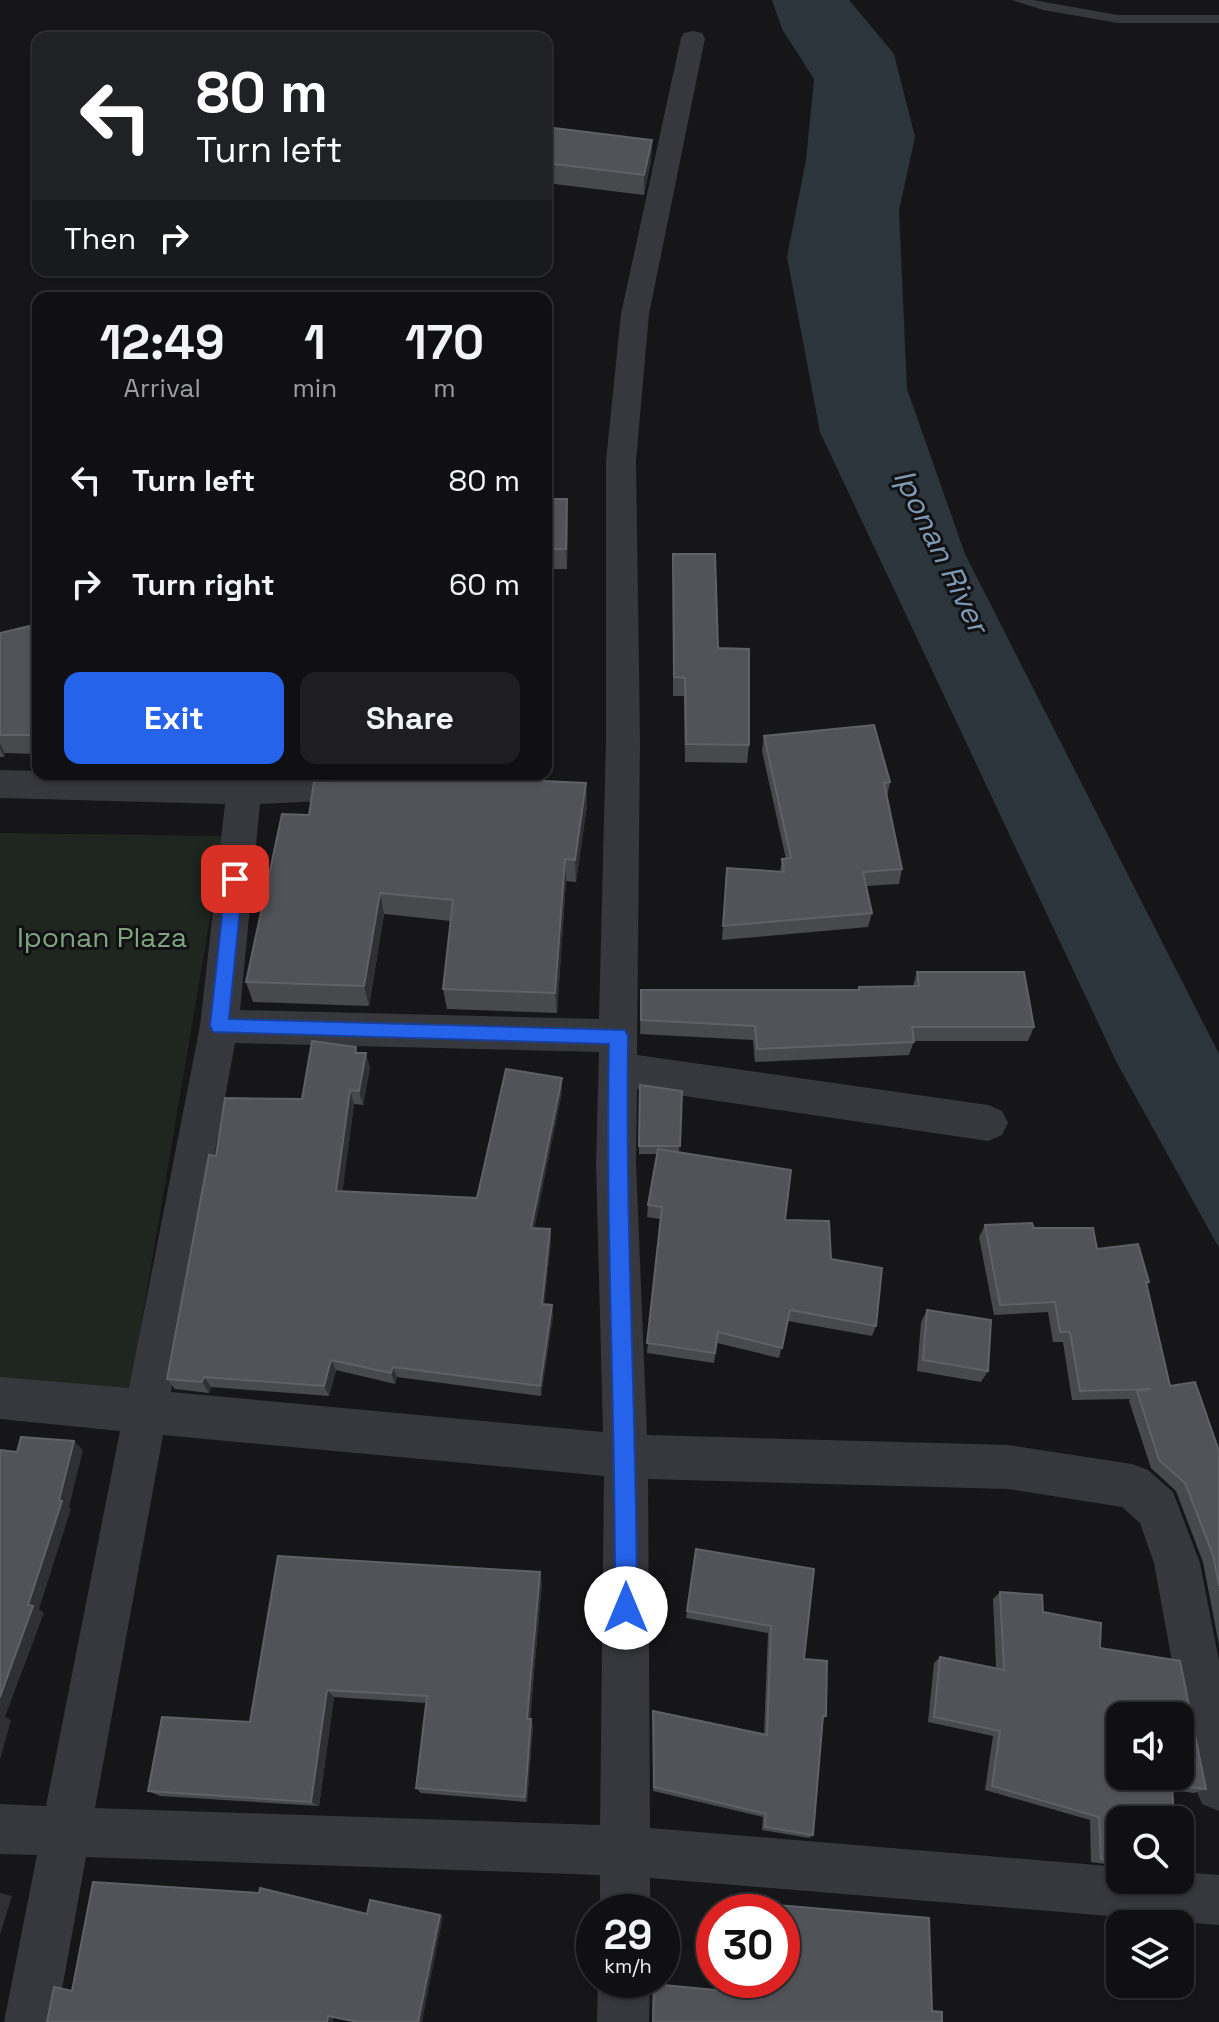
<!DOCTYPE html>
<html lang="en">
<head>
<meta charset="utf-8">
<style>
  :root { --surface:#101012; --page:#1e1e20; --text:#f1f3f6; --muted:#9c9d9f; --line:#303032; --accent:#2563eb }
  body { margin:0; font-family:"Space Grotesk",sans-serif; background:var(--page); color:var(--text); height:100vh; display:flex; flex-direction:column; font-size:30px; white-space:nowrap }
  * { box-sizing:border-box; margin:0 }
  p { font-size:26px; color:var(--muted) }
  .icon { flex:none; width:44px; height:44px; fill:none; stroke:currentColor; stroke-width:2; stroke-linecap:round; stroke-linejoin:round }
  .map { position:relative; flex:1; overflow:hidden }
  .details { position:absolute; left:32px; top:292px; width:520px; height:488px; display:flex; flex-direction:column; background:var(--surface); border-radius:16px; box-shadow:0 2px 6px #0004,0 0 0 2px var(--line) }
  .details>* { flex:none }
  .top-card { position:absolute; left:32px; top:32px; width:520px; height:244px; border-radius:16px; box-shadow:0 2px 6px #0004,0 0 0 2px var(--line); background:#202124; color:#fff; overflow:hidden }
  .buttons { position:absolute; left:1106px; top:1702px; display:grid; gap:16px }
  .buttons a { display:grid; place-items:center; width:88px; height:88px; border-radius:16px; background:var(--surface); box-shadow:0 2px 6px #0004,0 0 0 2px var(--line); font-size:40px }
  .speed { position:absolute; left:576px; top:1894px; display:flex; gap:16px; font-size:40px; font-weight:700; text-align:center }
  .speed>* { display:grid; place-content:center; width:104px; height:104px; border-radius:50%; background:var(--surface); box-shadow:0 2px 6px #0004,0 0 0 2px var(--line); line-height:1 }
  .speed small { font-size:20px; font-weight:400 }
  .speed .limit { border:12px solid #d22; background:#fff; color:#111 }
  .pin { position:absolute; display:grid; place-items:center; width:68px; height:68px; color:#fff; margin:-34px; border-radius:16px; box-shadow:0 4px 12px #0006 }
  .me { position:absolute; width:88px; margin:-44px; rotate:0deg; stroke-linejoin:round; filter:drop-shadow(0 0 6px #0008) }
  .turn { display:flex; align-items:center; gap:28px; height:168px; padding:0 32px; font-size:36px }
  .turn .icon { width:104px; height:104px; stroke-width:2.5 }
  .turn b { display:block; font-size:56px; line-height:68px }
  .then { display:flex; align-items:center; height:76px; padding:0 32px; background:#0003; gap:16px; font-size:30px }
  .eta { display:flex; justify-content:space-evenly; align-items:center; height:136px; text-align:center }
  .eta b { font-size:48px; font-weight:600; line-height:56px }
  .cta { display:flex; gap:16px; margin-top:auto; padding:16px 32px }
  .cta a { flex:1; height:92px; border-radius:16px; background:var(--accent); color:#fff; font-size:32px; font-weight:600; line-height:92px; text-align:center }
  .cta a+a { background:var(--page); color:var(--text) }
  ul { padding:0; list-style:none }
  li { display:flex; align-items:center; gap:24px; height:104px; padding:0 32px }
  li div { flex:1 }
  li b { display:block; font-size:30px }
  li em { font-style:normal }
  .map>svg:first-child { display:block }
  .green { fill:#1e261f }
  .water { fill:#2c353c }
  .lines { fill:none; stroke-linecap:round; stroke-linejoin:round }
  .service { fill:#37383d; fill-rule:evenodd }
  .minor { fill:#37383d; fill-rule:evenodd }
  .wall { fill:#47494d }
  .shaded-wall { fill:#2f3033 }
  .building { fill:#525359; stroke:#5f6168; stroke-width:2; fill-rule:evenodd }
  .route { fill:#2563eb; stroke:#184099; stroke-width:2 }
  .labels { text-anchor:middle; stroke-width:6; stroke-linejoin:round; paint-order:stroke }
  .park-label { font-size:28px; fill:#7fa381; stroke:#111113 }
  .water-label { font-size:30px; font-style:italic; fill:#7f9bb3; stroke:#111113 }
</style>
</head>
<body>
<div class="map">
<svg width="1219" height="2022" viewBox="0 0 1219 2022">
  <rect width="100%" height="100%" fill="#161618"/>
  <path class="green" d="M 0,833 L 224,836 L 125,1420 L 0,1414 Z"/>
  <path class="water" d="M 772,0 L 849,0 L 894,54 L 915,137 L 899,210 L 907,389 L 965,554 L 1219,1054 L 1219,1248 L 1117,1063 L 820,432 L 787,257 L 806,160 L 814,79 L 782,29 Z"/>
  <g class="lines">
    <path class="service" d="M 1012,0 L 1033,0 L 1118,15 L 1219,15 L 1219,23 L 1118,23 L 1043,10 Z"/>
    <path class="minor" d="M 693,31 L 702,33 L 705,38 L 649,314 L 636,461 L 640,739 L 637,1055 L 988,1105 L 1002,1111 L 1008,1123 L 1002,1135 L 988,1141 L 637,1089 L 636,1163 L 647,1435 L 1008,1445 L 1132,1464 L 1148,1470 L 1173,1492 L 1200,1563 L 1219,1661 L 1219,1811 L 1202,1804 L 1195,1787 L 1154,1563 L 1140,1523 L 1122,1507 L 1008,1489 L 648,1479 L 650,1828 L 1120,1867 L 1120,1880 L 1180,1880 L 1180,1872 L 1219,1875 L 1219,1925 L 650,1878 L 650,1912 L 600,1912 L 600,1875 L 86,1857 L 56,2022 L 4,2022 L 37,1855 L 0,1854 L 0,1804 L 46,1806 L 120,1431 L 0,1419 L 0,1377 L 129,1388 L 200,1026 L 225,804 L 0,798 L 0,770 L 38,771 L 38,774 L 244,777 L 375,775 L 380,785 L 375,795 L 363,799 L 260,804 L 240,1010 L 599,1019 L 606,739 L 606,461 L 621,314 L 681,38 L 684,33 ZM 235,1043 L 599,1052 L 596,1163 L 603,1432 L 171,1392 ZM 163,1435 L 604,1476 L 600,1825 L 95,1808 Z
      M 598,1980 L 650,1980 L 649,2022 L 597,2022 Z"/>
  </g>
  <path class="wall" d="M 546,127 L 652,140 L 651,160 L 644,195 L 546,183 Z
    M 546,499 L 568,518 L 567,569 L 546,569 Z
    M 673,554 L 718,648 L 749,745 L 747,763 L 685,762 L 684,696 L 673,696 Z
    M 38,624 L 38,754 L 5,753 L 4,757 L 0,757 L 0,633 Z
    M 764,736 L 890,782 L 887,797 L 902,869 L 899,884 L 866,886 L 872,913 L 868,927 L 722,940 L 727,868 L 780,872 L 782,859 L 786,859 L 762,751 Z
    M 586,783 L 587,805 L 576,882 L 566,881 L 557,1013 L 447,1009 L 443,989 L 451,921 L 384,914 L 369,1006 L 253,1002 L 246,982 L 309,815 Z
    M 917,972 L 1034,1027 L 1028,1041 L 914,1041 L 909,1055 L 755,1062 L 753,1040 L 640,1034 L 641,990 L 858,990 L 859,987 L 913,986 Z
    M 356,1047 L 357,1053 L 370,1067 L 363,1105 L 354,1104 L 342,1192 L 477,1198 L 562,1078 L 562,1092 L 534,1228 L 550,1229 L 551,1241 L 544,1304 L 553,1316 L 541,1396 L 397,1377 L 395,1384 L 336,1370 L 329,1396 L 211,1387 L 209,1393 L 175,1389 L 167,1379 L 216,1156 L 302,1099 Z
    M 640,1085 L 682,1091 L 679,1153 L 785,1220 L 831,1259 L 876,1326 L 872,1336 L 788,1321 L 779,1358 L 717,1343 L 714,1363 L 647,1353 L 660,1219 L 647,1217 L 648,1205 L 657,1154 L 639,1154 Z
    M 985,1225 L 1034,1228 L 1097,1249 L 1149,1282 L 1147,1285 L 1170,1386 L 1219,1451 L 1219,1645 L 1203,1562 L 1176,1491 L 1151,1468 L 1129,1401 L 1130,1399 L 1072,1400 L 1063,1342 L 1053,1342 L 1048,1312 L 994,1315 L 979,1237 Z
    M 927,1310 L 988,1371 L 981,1382 L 917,1371 L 921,1322 Z
    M 696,1549 L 804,1659 L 826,1716 L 822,1720 L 813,1835 L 809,1838 L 762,1830 L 763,1817 L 653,1791 L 653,1711 L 764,1735 L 768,1633 L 686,1618 Z
    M 542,1582 L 530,1719 L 533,1726 L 527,1802 L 421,1793 L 416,1788 L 426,1703 L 334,1697 L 319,1806 L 160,1796 L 148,1791 L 250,1722 Z
    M 1000,1592 L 1043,1612 L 1100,1648 L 1206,1789 L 1194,1793 L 1172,1790 L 1120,1820 L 1120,1866 L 1091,1862 L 1090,1820 L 985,1790 L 993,1736 L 928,1722 L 934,1663 L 940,1657 L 996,1668 L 993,1599 Z
    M 729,1901 L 929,1918 L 932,2011 L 942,2012 L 942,2022 L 652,2022 L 653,1984 L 722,1991 L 723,1980 L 782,1980 L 782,1912 L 725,1912 L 726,1903 Z"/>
  <path class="shaded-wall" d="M 652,140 L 651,160 L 644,195 L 644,175 Z
    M 567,499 L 568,518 L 567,569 L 566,549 Z
    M 0,743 L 5,753 L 4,757 L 0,749 Z
    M 586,783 L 587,805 L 576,882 L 575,860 Z
    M 565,859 L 566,881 L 557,1013 L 555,993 Z
    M 380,893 L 384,914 L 369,1006 L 364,986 Z
    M 366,1053 L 370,1067 L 363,1105 L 359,1091 Z
    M 562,1078 L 562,1092 L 532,1240 L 531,1228 Z
    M 350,1090 L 354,1104 L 341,1204 L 336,1191 Z
    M 550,1229 L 551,1241 L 543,1315 L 542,1304 Z
    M 552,1305 L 553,1316 L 541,1396 L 540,1386 Z
    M 331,1360 L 336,1370 L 329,1396 L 324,1386 Z
    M 393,1367 L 397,1377 L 395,1384 L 391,1373 Z
    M 204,1377 L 211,1387 L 209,1393 L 202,1382 Z
    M 74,1441 L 83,1450 L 69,1507 L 71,1509 L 39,1609 L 44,1613 L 5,1717 L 11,1720 L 0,1760 L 0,1697 L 59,1500 Z
    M 540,1572 L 542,1582 L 529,1726 L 527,1719 Z
    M 327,1690 L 334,1697 L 319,1806 L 311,1802 Z
    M 531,1719 L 533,1726 L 527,1802 L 525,1797 Z
    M 0,1893 L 12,1896 L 0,1935 Z
    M 440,1915 L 443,1916 L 422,2022 L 418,2022 Z
    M 334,2015 L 333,2022 L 327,2022 L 328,2016 Z"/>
  <path class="building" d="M 546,127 L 652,140 L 644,175 L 546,163 Z
    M 546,499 L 567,499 L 566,549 L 546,549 Z
    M 673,554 L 715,554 L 718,648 L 749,649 L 749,745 L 686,744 L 685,678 L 674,677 Z
    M 38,624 L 38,735 L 0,735 L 0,633 Z
    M 874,725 L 890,782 L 884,783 L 902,869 L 863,872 L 872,913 L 723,926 L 727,868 L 784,872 L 782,859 L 791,858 L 764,736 Z
    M 454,777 L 586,783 L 575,860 L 565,859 L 555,993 L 443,989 L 453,900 L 380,893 L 364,986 L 246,982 L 282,814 L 309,815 L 314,782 Z
    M 917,972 L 1024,972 L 1034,1027 L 912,1027 L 914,1042 L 757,1049 L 755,1026 L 641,1020 L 641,990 L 859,990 L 859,987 L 919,986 Z
    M 312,1041 L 356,1047 L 355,1053 L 366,1053 L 359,1091 L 350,1090 L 336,1191 L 477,1198 L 506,1069 L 562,1078 L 531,1228 L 550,1229 L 542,1304 L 552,1305 L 540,1386 L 393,1367 L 391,1373 L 331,1360 L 324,1386 L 204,1377 L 202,1382 L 167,1379 L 209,1155 L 216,1156 L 225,1098 L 302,1099 Z
    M 640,1085 L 682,1091 L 680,1146 L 639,1146 Z
    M 658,1149 L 791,1170 L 785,1220 L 829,1221 L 831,1259 L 882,1268 L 876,1326 L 790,1310 L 782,1348 L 718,1332 L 715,1353 L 647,1343 L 662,1207 L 648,1205 Z
    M 1032,1223 L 1034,1228 L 1093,1228 L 1097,1249 L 1138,1244 L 1149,1282 L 1146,1282 L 1170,1386 L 1195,1382 L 1219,1451 L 1219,1586 L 1213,1555 L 1185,1483 L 1159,1460 L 1137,1391 L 1151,1389 L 1080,1391 L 1070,1332 L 1060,1332 L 1055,1302 L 1000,1305 L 985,1225 Z
    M 927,1310 L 991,1320 L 988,1371 L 923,1360 Z
    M 21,1437 L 74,1441 L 59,1500 L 62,1501 L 28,1605 L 33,1606 L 0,1697 L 0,1450 L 17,1452 Z
    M 696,1549 L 814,1569 L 804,1659 L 827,1661 L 826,1716 L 823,1716 L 813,1835 L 765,1827 L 766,1814 L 654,1787 L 653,1711 L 767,1735 L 771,1626 L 687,1611 Z
    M 278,1556 L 540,1572 L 527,1719 L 531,1719 L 525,1797 L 416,1788 L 427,1696 L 327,1690 L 311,1802 L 148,1791 L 162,1717 L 250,1722 Z
    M 1000,1592 L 1042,1595 L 1043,1612 L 1101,1623 L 1100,1648 L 1180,1661 L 1206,1789 L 1172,1785 L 1174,1820 L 1120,1820 L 1120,1862 L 1101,1859 L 1099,1817 L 992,1786 L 1000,1731 L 934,1717 L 940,1657 L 1004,1670 ZM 1120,1716 L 1180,1716 L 1180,1776 L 1120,1776 Z
    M 93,1882 L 259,1893 L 260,1888 L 367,1914 L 370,1900 L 440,1915 L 418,2022 L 358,2022 L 328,2016 L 327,2022 L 47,2022 L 54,1987 L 72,1991 Z
    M 729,1901 L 929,1918 L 932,2011 L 942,2012 L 942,2022 L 653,2022 L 654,1984 L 726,1991 L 726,1980 L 782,1980 L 782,1912 L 728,1912 Z"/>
  <path class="route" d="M 235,872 L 243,879 L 229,1019 L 625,1030 L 628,1036 C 625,1227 637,1417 637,1608 L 634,1616 L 626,1619 L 618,1616 L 615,1608 C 616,1420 605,1232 609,1044 L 213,1032 L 210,1026 L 226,879 Z"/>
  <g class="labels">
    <g class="park-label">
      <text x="102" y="947">Iponan Plaza</text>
    </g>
    <g class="water-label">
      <text transform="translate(941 551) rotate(64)" y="10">Iponan River</text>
    </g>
  </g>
</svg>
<div class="buttons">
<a><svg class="icon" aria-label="sound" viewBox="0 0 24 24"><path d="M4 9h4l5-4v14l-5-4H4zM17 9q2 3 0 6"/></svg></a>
<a><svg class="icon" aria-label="search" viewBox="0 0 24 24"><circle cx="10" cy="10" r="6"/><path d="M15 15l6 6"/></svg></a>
<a><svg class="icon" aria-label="layers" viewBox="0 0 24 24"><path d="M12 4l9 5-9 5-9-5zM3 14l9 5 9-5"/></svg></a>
</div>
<div class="speed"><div>29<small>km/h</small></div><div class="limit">30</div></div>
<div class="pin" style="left:235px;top:879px;background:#d93025"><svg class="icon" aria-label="arrive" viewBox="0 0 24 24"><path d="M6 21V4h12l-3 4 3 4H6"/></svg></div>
<svg class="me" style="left:626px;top:1608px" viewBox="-20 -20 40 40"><circle r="19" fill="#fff"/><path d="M0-13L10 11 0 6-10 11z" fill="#2563eb"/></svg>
<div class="top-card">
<div class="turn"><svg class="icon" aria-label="left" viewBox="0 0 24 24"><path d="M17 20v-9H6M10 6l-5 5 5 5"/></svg><div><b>80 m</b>Turn left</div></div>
<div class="then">Then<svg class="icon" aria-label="right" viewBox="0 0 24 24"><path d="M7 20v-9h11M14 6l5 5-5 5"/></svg></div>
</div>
<section class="details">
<div class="eta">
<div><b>12:49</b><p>Arrival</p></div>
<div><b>1</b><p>min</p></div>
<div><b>170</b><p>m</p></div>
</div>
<ul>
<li><svg class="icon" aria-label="left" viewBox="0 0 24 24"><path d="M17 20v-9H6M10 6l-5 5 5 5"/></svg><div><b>Turn left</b></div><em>80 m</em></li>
<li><svg class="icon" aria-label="right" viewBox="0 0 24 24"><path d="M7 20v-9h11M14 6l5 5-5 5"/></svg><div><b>Turn right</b></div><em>60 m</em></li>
</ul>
<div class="cta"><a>Exit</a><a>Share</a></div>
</section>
</div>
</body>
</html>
